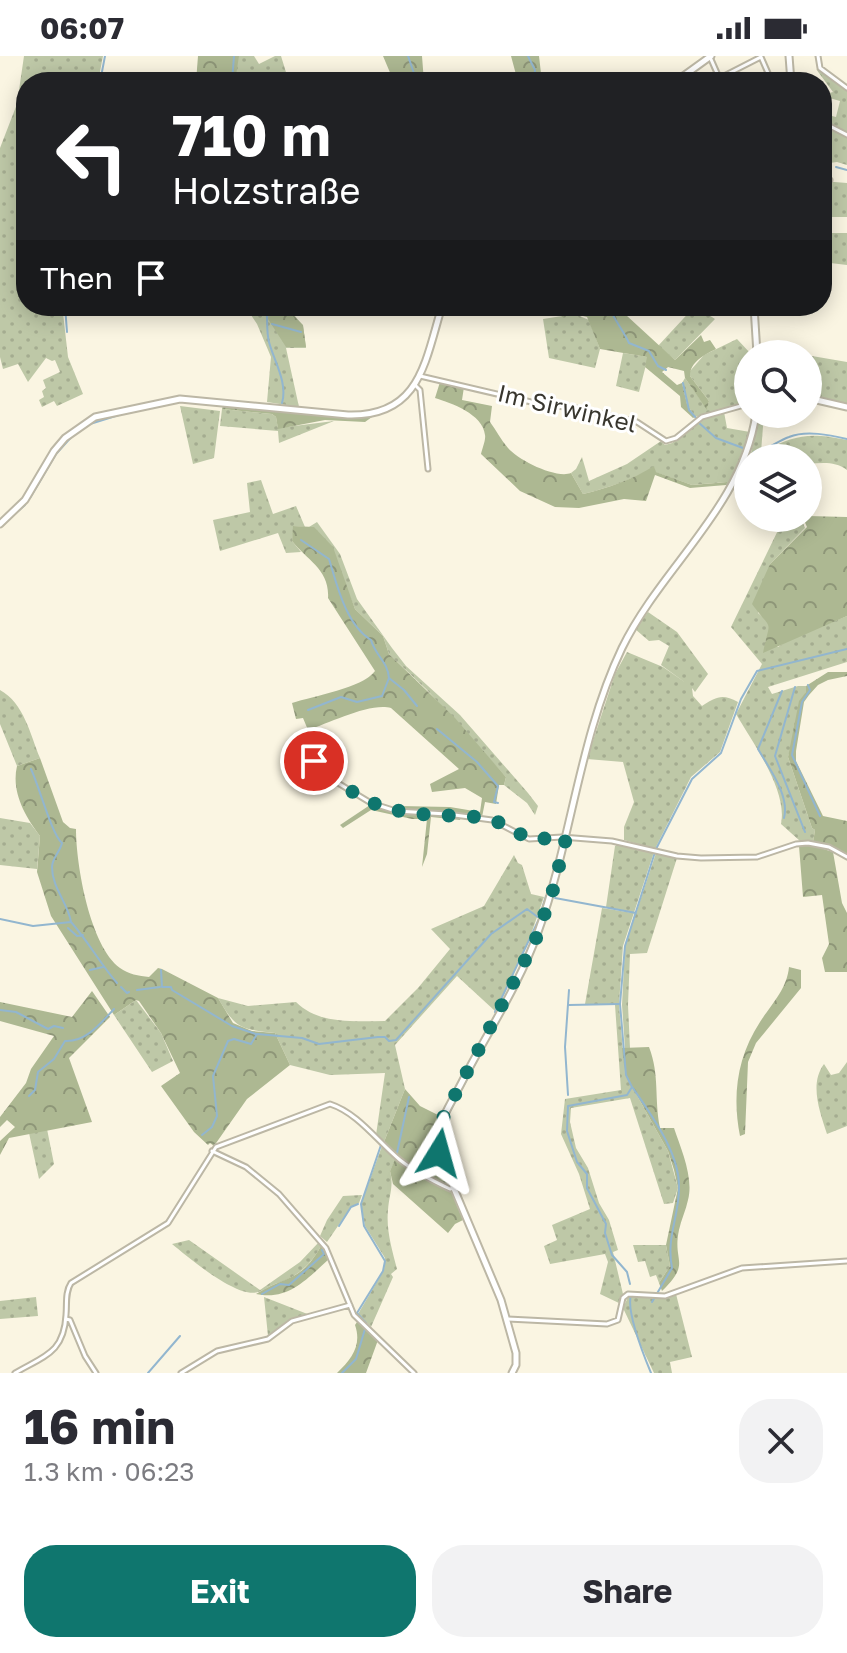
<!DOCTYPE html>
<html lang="en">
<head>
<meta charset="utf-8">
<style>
  :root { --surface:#fff; --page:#f2f2f3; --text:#2b2b33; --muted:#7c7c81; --accent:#0f766e }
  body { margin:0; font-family:"Golos Text",sans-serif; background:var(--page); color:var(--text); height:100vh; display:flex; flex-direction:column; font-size:30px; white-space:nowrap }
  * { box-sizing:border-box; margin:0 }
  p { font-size:26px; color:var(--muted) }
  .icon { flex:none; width:44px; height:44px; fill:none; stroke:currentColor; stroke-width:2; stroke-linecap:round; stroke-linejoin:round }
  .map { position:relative; height:1317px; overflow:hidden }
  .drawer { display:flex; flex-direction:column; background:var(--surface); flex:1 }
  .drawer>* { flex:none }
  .hud { position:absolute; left:16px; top:16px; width:816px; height:244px; border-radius:32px; box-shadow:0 4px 20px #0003; background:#202124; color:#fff; overflow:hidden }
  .controls { position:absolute; left:734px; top:284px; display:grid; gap:16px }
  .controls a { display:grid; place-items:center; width:88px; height:88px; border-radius:50%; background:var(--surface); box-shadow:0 4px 20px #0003; font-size:40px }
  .pin { position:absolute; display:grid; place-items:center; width:68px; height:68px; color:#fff; margin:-34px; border:4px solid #fff; border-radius:50%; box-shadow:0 2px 8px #0007 }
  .me { position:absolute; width:88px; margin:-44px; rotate:8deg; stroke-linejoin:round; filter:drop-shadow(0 0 6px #0008) }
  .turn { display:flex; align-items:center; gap:28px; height:168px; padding:0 24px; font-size:36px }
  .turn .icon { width:104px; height:104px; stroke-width:2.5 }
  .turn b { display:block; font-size:56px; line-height:68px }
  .then { display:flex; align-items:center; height:76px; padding:0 24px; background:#0003; gap:16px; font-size:30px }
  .round { display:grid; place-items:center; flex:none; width:84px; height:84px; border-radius:32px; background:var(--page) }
  .headline { display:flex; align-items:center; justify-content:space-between; height:136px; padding:0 24px }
  h1 { font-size:48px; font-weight:700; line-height:60px }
  .primary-button { display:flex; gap:16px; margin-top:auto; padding:16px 24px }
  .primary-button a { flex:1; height:92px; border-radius:32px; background:var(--accent); color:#fff; font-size:32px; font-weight:700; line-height:92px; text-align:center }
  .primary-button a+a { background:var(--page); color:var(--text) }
  .status { display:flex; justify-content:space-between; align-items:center; height:56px; padding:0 40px; background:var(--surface); direction:ltr }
  .status svg { height:22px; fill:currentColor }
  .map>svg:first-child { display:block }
  .green { fill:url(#green-dots) }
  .forest { fill:url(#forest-crowns) }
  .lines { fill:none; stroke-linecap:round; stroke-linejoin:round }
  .stream { stroke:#92b6cf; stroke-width:2 }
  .street-casing { stroke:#bcb7a5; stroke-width:7 }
  .secondary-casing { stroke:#bcb7a5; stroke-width:9 }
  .street { stroke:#fff; stroke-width:3 }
  .secondary { stroke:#fff; stroke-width:5 }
  .route { stroke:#0f766e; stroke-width:14; stroke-dasharray:0 25.2 }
  .labels { text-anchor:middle; stroke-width:6; stroke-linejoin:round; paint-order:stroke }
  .street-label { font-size:24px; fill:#38362e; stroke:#fff }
</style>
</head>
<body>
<div class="status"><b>06:07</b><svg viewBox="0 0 49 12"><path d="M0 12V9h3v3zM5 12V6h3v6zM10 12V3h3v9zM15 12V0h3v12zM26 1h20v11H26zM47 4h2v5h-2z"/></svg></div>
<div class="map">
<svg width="847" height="1317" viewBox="0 0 847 1317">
  <defs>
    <pattern id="green-dots" width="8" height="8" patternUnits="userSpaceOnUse" patternTransform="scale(2)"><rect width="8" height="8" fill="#bec8a7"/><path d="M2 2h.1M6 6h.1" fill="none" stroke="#a4ac90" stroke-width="1.8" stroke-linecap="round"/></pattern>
    <pattern id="forest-crowns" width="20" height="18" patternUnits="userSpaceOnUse" patternTransform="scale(2)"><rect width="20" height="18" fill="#adb892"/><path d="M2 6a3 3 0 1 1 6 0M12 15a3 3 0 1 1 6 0" fill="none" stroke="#8e9678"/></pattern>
  </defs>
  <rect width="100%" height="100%" fill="#faf5e2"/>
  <path class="green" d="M 24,0 L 103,0 L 98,26 L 26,26 L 26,250 L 58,250 L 58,257 L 63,257 L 68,301 L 83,338 L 57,350 L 54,345 L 42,351 L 39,344 L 44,341 L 42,335 L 46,332 L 43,324 L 60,316 L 55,304 L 52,305 L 46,302 L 28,326 L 18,308 L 3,313 L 0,301 L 0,92 L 17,48 Z
    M 199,0 L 254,0 L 259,8 L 275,0 L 281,0 L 289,26 L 196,26 Z
    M 816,13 L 847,34 L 847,77 L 830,68 L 832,60 L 836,61 L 840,45 L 826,41 L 822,43 L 822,39 L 833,36 Z
    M 822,66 L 847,79 L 847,109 L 837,106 L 822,108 Z
    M 822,125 L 847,127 L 847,161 L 823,161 L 825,158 L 822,147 Z
    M 822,177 L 847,177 L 847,209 L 822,206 Z
    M 245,250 L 287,250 L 303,270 L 306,292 L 286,292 L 299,351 L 267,346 L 271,301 L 257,268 Z
    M 695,250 L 715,263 L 675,304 L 658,290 Z
    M 575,258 L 589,264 L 600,293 L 595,312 L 549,302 L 543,263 Z
    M 737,283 L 751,298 L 748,298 L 748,345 L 695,361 L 687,348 L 682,327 L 685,322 L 707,353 L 709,345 L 690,320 L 690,315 L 704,299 Z
    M 623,297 L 648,301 L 639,336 L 616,330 Z
    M 812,300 L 847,306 L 847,348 L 821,342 Z
    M 180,350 L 220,355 L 214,402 L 193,408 Z
    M 222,353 L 272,358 L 276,361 L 278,372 L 334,365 L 279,387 L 278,375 L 220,370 Z
    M 724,356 L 727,372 L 750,376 L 729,429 L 726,429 L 726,426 L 692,429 L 655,416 L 654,411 C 631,424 608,432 583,438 L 571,417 L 576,413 L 582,401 L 589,425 L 627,408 L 661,385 L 665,389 L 672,387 L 698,365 Z
    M 759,358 L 764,358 L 761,396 C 796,379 808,376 847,384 L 847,414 C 835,405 822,407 808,408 L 808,402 L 750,402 Z
    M 261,424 L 273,458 L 296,450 L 305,471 L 294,470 L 292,485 L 301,496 L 286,497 L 278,477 L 220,495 L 213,464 L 250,456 L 247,427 Z
    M 784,462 L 801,462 L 805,472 L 770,508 L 758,557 L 769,566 L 770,576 L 765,586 L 778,591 L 788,584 L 847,560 L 847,606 L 768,631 L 772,638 L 798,630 L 806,630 L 806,636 L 788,701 L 812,772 L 815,774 L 813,786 L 800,785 L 781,768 C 788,735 753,687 736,658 L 762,608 L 731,571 Z
    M 317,466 L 340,498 L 357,543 L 392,592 L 406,610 L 460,659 L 528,737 L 538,750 L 535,759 L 527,747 L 504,729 L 506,721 L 427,634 L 389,598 L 383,580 L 355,553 L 343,523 L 309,471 Z
    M 648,556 L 677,576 L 708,618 L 695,636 L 692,632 L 693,640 L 702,650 C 716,641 722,637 738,646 L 720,696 L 691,721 L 655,793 L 624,784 L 624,771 L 634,746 L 623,706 L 587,703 L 615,618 L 627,596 L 663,611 L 686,627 L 661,609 L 669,590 L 659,584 L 649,585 L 635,573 Z
    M 0,634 C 24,647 30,678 40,702 L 17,710 L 0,668 Z
    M 0,762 L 30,767 L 40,780 L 37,813 L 0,809 Z
    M 619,787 L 654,796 L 623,890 L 619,948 L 585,948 L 602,852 L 633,857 L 606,851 L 615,790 Z
    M 656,797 L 677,802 L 647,897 L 630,898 L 628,949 L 630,992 L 625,992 L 622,949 L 625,890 Z
    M 514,799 L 518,807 L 522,809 L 531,838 L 544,841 L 529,884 L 495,955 L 457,920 L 395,989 L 405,1033 L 384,1086 L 376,1079 L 385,1017 L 330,1019 L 290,1009 L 275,977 C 240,973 236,973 218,942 L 248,950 L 296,946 C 319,969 355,965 385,965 L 418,932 L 450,893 L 431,873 L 484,850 Z
    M 136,944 L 161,977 L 173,1005 L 152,1016 L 114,959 Z
    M 615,949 L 619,949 L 625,1018 L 668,1095 L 678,1132 L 673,1147 L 664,1148 L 630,1042 L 571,1052 L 570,1066 L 576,1092 L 588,1112 L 599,1147 L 609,1164 L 618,1194 L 613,1196 L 623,1238 L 621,1248 L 600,1238 L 608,1206 L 605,1198 L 550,1208 L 544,1190 L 557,1184 L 552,1169 L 590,1153 L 579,1118 L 561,1078 L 565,1043 L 621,1034 Z
    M 847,1006 L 847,1070 L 827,1078 C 820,1056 809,1028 824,1008 L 831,1019 L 839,1017 Z
    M 47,1073 L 54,1108 L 39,1123 L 29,1077 Z
    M 382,1090 L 396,1103 L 390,1115 C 394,1130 389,1139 388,1154 C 386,1174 392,1194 397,1213 L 391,1218 L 393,1221 L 371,1271 L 358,1258 L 384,1214 L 385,1202 L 365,1170 L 361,1148 Z
    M 362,1139 L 359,1147 L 351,1151 L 327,1186 L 320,1180 L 327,1164 L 343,1140 Z
    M 189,1184 L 260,1234 L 300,1206 L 319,1186 L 321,1190 C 310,1210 297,1221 275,1228 C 269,1230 263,1235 258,1236 C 237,1243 188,1201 172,1188 Z
    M 633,1189 L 666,1189 L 670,1210 L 659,1227 L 656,1219 L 650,1221 L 645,1205 L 638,1206 Z
    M 676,1238 L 692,1301 L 670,1306 L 672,1317 L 654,1317 L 623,1252 L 629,1239 L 657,1243 Z
    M 36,1241 L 38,1260 L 0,1263 L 0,1245 Z
    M 264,1241 L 310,1259 L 291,1264 L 268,1280 Z"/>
  <path class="forest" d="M 198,0 L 239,0 L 235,26 L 196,26 Z
    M 383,0 L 422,0 L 424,26 L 394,26 Z
    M 511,0 L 539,0 L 542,26 L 518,26 Z
    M 269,250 L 284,250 L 303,269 L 306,291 L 286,291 L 268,263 Z
    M 558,250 L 621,250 L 626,259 L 675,304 L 701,279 L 704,286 L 710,284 L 716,293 C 704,299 690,306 690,320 L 709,345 L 707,354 L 685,322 L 684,315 L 668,311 L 662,316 L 677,329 L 682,327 L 687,348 L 695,361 L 693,362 L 681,351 L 680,340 L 645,311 L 647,301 L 600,293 L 587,261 L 575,258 L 562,261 Z
    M 440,326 L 464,331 L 462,344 L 492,350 L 490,366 C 496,374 501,384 508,392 C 518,404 556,423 571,417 L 583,438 C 608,432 631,424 654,410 L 656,416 L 692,429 L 727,426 L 726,429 L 690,432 L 655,419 L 646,445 L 624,443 L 579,452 L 555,451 L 520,435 L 481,398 C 482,393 486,384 485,379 C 483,358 451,347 435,342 Z
    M 223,349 L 343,361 L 372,361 L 365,366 L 325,364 L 278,373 L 276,361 L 272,358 L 222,353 Z
    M 808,460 L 847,461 L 847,560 L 763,597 C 770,560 774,578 752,548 L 770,508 L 807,471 L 803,462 Z
    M 293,470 L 314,471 L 333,491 L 355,553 L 383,580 L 389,598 L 455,662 L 506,721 L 504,729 L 499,729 L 496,748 L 485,746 L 482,761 L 462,758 L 460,764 L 431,761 L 427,798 L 422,811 L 427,763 L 412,763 L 371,754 L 343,772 L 340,769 L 370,749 L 398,757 L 400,750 L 450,751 L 480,756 L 482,742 L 465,732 L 432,736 L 430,728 L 459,713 L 391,652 C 371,646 329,667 308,674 L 303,662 L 296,663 L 292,647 C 313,640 363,632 375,615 L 328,542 C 330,514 307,504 292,485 Z
    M 828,616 L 847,616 L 847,620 L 828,624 L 818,629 L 809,639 L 804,646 L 796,695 L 796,705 L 823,760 L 847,765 L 847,799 L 835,792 L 813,786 L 815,774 L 812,772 L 788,701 L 799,645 L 806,636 L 806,630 Z
    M 40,702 L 63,766 L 70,772 L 76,773 C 76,809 90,890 120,912 C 128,918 139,920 149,921 L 158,912 L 162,913 L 218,942 L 233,967 L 252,975 L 275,977 L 290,1009 L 247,1043 L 214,1090 L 210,1087 L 208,1089 L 194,1076 L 161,1030 L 180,1017 L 161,977 L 139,945 L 136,944 L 114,959 L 51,860 L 37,816 L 40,780 C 25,760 11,736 17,710 Z
    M 811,789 L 833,796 L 842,847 L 847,857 L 847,916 L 825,916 L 822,902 L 829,888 L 822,839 L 803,841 L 799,790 Z
    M 789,911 L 801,914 L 801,932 L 756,987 L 748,1006 L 745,1078 L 740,1080 C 732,1040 737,1001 760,966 C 771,949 787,933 789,911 Z
    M 92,935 L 110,961 L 69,1002 L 92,1066 L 9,1082 L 0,1099 L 0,1085 L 15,1071 L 7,1064 L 0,1071 L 0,1061 L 26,1027 L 31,1013 L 54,980 L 0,965 L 0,946 L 72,961 Z
    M 649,991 C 660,1020 654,1041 660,1072 L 674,1072 C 681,1093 694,1122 688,1144 C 686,1154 681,1164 679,1174 C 672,1206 692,1206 662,1235 L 659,1227 L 670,1210 L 666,1189 L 678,1132 L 674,1114 L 668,1095 L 625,1018 L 622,992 Z
    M 405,1033 L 420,1050 L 440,1060 L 433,1075 L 433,1092 L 463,1164 L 455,1168 L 448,1177 L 393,1128 L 390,1115 L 397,1099 L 384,1086 Z
    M 321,1190 L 329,1203 C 307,1223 288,1245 256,1238 C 287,1219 301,1226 321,1190 Z
    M 357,1266 L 378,1284 L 366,1317 L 337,1317 C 352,1303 362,1289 355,1269 Z"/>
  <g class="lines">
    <path class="stream" d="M 408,0 L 417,26
      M 528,0 L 535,14 L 534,26
      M 100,26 L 105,0
      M 232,26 L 234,0
      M 836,111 L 847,114
      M 65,250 L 67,276
      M 266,250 C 268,260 266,275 269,286 C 274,305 288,327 282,347
      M 609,250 C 612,261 624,275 629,287 L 649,295 L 658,310 L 666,314
      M 272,268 L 301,276
      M 429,285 L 439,250
      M 683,327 L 689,354 L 696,362
      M 698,366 L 716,382 L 743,392
      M 90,368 L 122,358
      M 754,396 C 767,395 777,385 789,381 C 806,374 830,379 847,383
      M 37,418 L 45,405
      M 30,442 L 56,398 L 74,378
      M 2,469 L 25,449
      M 301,484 L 329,503 C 337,529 346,569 371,584 C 375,599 388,606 389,622
      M 808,629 L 810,634 L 802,646 L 792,699 L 820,760
      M 795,631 L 775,700 L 805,776
      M 782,635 L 758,693 C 769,712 790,740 784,762
      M 308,654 L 341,641 L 357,646 L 382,640 L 389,622 L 404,634 L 417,650
      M 437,673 L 477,706 L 498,730 L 494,746 L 498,747
      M 31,713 C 39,730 52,779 62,787 C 60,796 52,802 52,811 C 52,832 68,847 71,866
      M 555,842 L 636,857
      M 0,863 L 33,870 L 71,866 C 88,885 101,909 117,927
      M 68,872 L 77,880 L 83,879
      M 90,914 L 103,911
      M 161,914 L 162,931 L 171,931 L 172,934 L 232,970 L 256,978
      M 121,931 L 127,937 L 129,936
      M 137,934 L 160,931
      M 569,949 L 619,948
      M 0,954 L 16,956 L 48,973 L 54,970 L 63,972
      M 495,956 L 539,863
      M 633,1032 C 651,1059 680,1097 679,1132 C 679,1161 666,1181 672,1212 L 652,1246
      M 568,1039 L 565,991 L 569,934
      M 29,1040 L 35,1034 L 38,1016 L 54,1003 L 65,985 C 86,986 100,968 114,953
      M 449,1057 L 501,959
      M 202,1079 L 212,1071 L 217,1060 L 213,1020 L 228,985 L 234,983 L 251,988 L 257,978 L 302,982 L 319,988 L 378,981 L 385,981 L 389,985 L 396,984 L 491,878 L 527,853 L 539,862 L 546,840
      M 386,1093 L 395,1102
      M 397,1097 L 409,1041
      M 436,1097 L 433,1080 L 441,1060
      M 339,1170 L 351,1151 L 358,1148
      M 630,1228 L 627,1216 L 612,1199 L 605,1177 L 606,1168 L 587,1132 L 587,1118 L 577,1106 L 567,1075 L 568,1050 L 627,1039 L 632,1031 L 626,1019 L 620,948 L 625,890 L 656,793 L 692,723 L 721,697 L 741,643 L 757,615 L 847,593
      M 72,1229 L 89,1218
      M 262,1238 L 280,1228 L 289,1229 L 324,1198 L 322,1194
      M 631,1239 C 626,1255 644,1300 651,1317
      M 68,1258 L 69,1235
      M 366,1267 L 357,1257 L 383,1215 L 385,1205 L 364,1170 L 361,1148 L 381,1089
      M 511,1271 L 516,1287
      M 519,1297 L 519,1308
      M 148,1317 L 180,1280
      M 342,1317 L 356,1303 L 365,1273"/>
    <defs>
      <path id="street" d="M 818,0 L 820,12 L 847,32
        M 710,1 L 721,26
        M 712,26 L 761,1 L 768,17
        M 822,66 L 847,79
        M 822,124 L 830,124
        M 420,320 L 544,349 L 576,352 L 637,366 L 666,385 L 676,382 L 702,361 L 748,348
        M 415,329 L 420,334 L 428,413
        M 309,696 L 323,718 L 371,747 L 396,755 L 447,758 L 492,764 L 529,783 L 562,781 L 612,785 L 677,800 L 701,802 L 757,801 L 796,788 L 808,787 L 829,791 L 847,801
        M 212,1095 L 246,1111 L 279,1138 L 326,1192 L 354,1259 L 414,1317
        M 66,1263 L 70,1264 L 85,1300 L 96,1317
        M 507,1263 L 607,1268 L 618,1264 L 623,1242 L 628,1238 L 665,1240 L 742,1212 L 847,1205
        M 15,1317 C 44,1300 64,1297 66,1259 C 67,1248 65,1236 71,1227 L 168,1167 L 216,1091 L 330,1048 C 358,1057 378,1086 400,1104 C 415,1116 433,1125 450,1133 L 454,1132
        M 181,1317 L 217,1295 L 268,1283 L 292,1265 L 350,1249"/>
      <path id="secondary" d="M 789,0 L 791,26
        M 675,26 L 711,0
        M 754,250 L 757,298
        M 808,342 L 847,351
        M 0,468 L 25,444 L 54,395 L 65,382 L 95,361 L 180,343 L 348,359 C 420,361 425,306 442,250
        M 512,1317 L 516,1309 L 516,1297 L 501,1244 L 439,1097 L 437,1076 C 444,1057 455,1040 464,1022 C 489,974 520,927 538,876 C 572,783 579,682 622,592 C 662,510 742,452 756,358"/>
    </defs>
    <use href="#street" class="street-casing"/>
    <use href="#secondary" class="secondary-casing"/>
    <use href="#street" class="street"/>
    <use href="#secondary" class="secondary"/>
  </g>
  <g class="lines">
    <path class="route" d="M 314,705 L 323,718 L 332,725 L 383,752 L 418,758 L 479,761 L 501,767 L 529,783 L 566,782 L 553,834 L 535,885 L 441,1066 L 436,1081 L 439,1097"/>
  </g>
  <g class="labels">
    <g class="street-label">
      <text transform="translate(567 353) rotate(13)" y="8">Im Sirwinkel</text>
    </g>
  </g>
</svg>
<div class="controls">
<a><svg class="icon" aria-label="search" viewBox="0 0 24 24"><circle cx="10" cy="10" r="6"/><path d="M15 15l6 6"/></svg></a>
<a><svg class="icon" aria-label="layers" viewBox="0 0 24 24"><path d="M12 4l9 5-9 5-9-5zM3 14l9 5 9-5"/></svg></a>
</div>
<div class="pin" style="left:314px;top:705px;background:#d93025"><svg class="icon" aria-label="arrive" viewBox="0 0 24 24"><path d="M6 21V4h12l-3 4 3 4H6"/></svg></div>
<svg class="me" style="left:439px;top:1097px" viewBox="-20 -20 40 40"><path d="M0-17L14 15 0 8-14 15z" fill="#0f766e" stroke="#fff" stroke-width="4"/></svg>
<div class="hud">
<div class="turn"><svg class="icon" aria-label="left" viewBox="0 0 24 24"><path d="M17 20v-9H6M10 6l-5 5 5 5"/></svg><div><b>710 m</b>Holzstraße</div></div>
<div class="then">Then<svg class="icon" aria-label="arrive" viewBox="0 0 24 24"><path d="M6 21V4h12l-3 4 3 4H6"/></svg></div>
</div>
</div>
<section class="drawer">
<div class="headline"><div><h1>16 min</h1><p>1.3 km · 06:23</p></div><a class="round"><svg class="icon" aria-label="close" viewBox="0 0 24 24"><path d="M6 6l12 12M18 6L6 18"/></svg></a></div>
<div class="primary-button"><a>Exit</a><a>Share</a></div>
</section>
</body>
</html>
